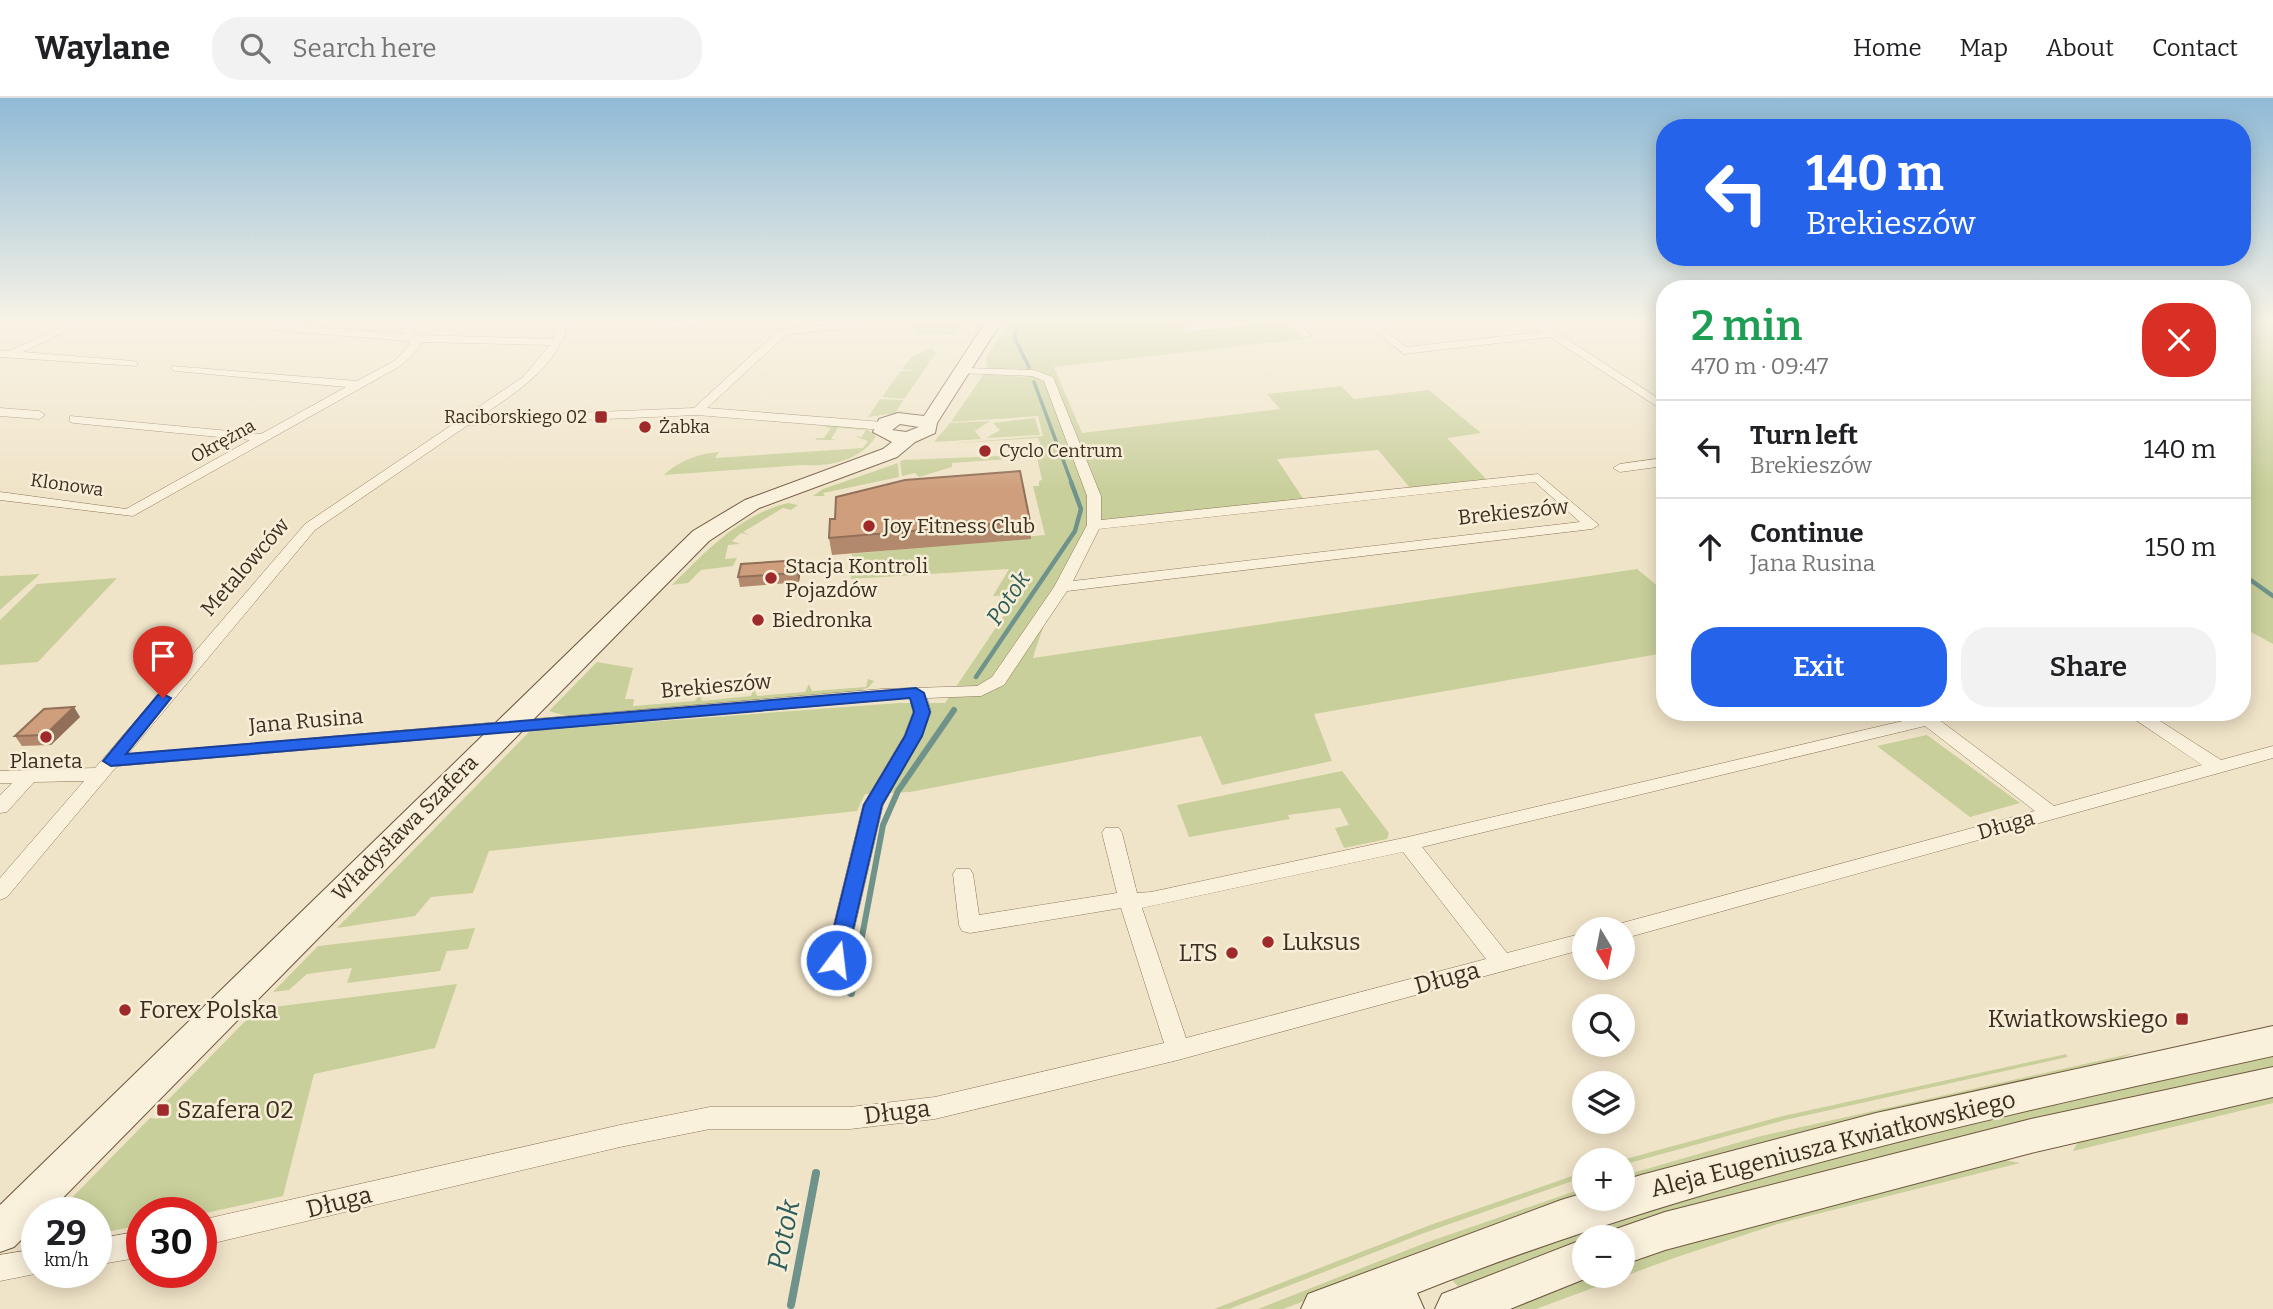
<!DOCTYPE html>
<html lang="en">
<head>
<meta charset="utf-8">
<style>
  :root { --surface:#fff; --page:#f2f2f2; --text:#202124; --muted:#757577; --line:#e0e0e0; --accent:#2563eb }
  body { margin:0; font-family:Bitter,serif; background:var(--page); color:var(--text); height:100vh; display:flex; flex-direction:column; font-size:26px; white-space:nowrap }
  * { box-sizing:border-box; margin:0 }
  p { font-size:23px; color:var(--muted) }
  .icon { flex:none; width:38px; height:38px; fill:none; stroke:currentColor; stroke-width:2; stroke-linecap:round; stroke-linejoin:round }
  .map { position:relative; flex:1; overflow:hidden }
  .details { position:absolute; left:1656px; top:182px; width:595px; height:441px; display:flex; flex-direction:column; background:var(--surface); border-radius:28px; box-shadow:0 4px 18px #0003 }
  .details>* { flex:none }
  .top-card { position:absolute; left:1656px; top:21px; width:595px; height:147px; border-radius:28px; box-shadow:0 4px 18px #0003; background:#2563eb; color:#fff; overflow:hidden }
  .needle { width:46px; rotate:170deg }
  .controls { position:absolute; left:1572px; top:819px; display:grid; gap:14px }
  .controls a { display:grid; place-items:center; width:63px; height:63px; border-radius:50%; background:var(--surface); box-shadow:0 4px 18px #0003; font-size:35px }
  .speed { position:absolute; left:21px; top:1099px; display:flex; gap:14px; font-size:35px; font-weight:700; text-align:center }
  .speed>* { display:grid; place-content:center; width:91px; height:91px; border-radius:50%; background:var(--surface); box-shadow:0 4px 18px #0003; line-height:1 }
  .speed small { font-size:18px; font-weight:400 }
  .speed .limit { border:10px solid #d22; background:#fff; color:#111 }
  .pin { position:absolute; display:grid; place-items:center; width:60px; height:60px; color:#fff; margin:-72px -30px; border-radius:50% 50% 50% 0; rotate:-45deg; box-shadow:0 0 7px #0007 }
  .pin .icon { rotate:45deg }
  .me { position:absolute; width:77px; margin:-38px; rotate:15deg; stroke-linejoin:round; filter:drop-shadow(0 0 5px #0008) }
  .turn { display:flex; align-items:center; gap:24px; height:147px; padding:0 35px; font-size:32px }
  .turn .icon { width:91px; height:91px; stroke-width:2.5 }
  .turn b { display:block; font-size:49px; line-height:60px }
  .round { display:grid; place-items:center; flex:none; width:74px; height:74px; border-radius:28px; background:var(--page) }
  .headline { display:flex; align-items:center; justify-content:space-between; height:119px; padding:0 35px }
  h1 { font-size:42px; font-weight:600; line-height:52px; color:#1e9e55 }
  .action { display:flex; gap:14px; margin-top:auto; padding:14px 35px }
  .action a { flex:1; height:80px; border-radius:28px; background:var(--accent); color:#fff; font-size:28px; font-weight:600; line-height:80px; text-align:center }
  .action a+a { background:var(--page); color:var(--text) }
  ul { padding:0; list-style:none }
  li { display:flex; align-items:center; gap:21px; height:98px; padding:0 35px; border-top:2px solid var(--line) }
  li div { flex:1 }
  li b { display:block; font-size:26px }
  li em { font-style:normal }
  header { display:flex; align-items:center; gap:42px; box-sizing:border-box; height:98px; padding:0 35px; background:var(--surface); border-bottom:2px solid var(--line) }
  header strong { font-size:33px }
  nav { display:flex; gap:38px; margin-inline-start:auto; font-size:24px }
  .search { width:490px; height:63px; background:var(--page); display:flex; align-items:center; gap:18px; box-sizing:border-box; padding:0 24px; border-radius:28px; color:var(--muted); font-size:26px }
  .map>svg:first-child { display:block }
  .green { fill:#c9cf9b }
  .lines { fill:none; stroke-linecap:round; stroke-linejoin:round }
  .stream-far3 { stroke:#6f938a; stroke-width:3.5 }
  .stream-far2 { stroke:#6f938a; stroke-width:4.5 }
  .stream-far1 { stroke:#6f938a; stroke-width:6 }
  .stream { stroke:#6f938a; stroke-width:8 }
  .street-casing { stroke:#8d765c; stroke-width:1 }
  .secondary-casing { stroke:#6f573f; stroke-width:2 }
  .street { fill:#faf1dc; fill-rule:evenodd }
  .secondary { fill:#faf1dc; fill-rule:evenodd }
  .wall { fill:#b2896c }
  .shaded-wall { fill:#916f58 }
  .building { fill:#cf9f7d; stroke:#916f58; stroke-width:2 }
  .route { fill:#2563eb; stroke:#184099; stroke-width:2 }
  .poi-dot { fill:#9e2a2b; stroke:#f7eed8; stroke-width:2.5 }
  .labels { text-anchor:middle; stroke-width:5; stroke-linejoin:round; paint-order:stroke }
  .far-poi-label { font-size:18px; fill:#3d2e20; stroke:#f7eed8; text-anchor:start }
  .far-street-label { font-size:18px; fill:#3d2e20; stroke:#f7eed8 }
  .street-label { font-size:21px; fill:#3d2e20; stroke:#f7eed8 }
  .poi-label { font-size:21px; fill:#3d2e20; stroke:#f7eed8; text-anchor:start }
  .water-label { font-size:23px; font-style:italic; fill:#2f5d5a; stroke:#f7eed8 }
  .near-poi-label { font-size:24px; fill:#3d2e20; stroke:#f7eed8; text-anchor:start }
  .near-street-label { font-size:24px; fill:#3d2e20; stroke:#f7eed8 }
  .near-water-label { font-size:28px; font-style:italic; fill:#2f5d5a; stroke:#f7eed8 }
</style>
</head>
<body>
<header>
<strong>Waylane</strong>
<div class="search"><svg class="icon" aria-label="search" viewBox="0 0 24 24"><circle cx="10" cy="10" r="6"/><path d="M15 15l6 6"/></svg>Search here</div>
<nav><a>Home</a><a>Map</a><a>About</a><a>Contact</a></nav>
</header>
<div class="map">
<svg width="2273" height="1211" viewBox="0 0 2273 1211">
  <rect width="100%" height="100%" fill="#f0e4c8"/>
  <path class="green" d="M 914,223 L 964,223 L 955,237 L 916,236 Z
    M 1009,223 L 1192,223 C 1214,235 1259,225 1284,224 L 1303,241 L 1054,269 L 1082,335 L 1280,311 L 1267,296 L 1341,288 L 1354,301 L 1429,292 L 1481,335 L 1447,340 L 1488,383 L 1411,391 L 1378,352 L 1277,361 L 1304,402 L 1107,424 C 1073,448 1045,521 1033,560 L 1637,471 L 1664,493 L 1664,555 L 1314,616 L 1332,663 L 1222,687 L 1201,638 L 910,694 L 865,696 L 857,713 L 489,753 L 473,795 L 431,799 L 415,818 L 337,830 L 530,633 L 898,605 L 945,605 L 1018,497 L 993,498 L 1009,471 L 851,481 L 852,456 L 1045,437 L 1033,388 L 1039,388 L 1039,383 L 1042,382 L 1037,359 L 952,365 L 952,369 L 919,379 L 915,375 L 902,378 L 900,364 L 903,362 L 1025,357 L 1043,353 L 1038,340 L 946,346 L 1043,338 L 1038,318 L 951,324 L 984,276 L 1025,279 L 1026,273 L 987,272 L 986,260 Z
    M 2242,223 L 2273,223 L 2273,546 L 2242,529 Z
    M 931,250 L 936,255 L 904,301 L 882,299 L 901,273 L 917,273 L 902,271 L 911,259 Z
    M 880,301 L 903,302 L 896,314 L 916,312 L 868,319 Z
    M 1035,320 L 1040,337 L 986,340 L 1000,332 L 993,325 Z
    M 990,323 L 975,333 L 981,341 L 934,344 L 950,325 Z
    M 832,327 C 847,328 866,327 876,338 C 861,363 828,369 802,367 L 664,377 C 678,363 700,355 719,354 L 715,360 L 863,350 L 868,343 L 854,338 L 862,339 L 866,332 L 838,330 L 831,341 L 838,342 L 817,342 L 815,340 L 824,340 L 831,330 L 824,329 Z
    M 898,365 L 899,379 L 823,395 L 825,398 L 813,398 L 823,391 Z
    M 788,405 L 798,407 L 791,412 L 783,410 L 743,434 L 750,437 L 741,435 L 732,443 L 740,446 L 728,447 L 725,461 L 737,460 L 733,468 L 701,472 L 688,485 L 672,487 C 706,453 739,417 788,405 Z
    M 40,476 L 0,512 L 0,478 Z
    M 117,480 L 38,564 L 0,567 L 0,522 L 37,486 Z
    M 597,564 L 633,570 L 625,601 L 634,601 L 633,608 L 695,603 L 700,595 L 702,603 L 751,598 L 754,591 L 757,598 L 805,594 L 809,586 L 812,593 L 866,589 L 868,581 L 874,583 L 869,589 L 854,595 L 569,619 L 549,613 Z
    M 1927,637 L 2020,705 L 1970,719 L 1877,648 Z
    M 1342,673 L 1389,735 L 1387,741 L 1344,750 L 1335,730 L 1349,727 L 1340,710 L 1288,717 L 1290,721 L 1189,739 L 1177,707 Z
    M 475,830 L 468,851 L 447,853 L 440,873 L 347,885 L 352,870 L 307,876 L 289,892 L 273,894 L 318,848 Z
    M 457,886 L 435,950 L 314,976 L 283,1098 L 201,1116 L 142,1115 L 142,1127 L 106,1134 L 105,1137 L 96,1139 L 96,1115 L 57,1115 L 150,1020 L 157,1021 L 171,1006 L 166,1004 L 257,911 Z
    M 2134,955 L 2104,967 L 1622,1086 L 1622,1078 L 1761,1038 Z
    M 2066,956 L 2068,959 L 1785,1022 L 1622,1067 L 1622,1062 L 1783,1018 Z
    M 2273,956 L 2273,970 L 1795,1080 L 1604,1139 L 1584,1139 L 1584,1146 L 1460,1191 L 1452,1182 L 1452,1179 L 1507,1157 L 1807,1063 Z
    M 2273,997 L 2273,1005 L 2073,1053 L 2078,1044 Z
    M 2005,1062 L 2020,1065 L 1781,1125 L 1674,1160 L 1536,1211 L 1501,1211 L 1590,1178 L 1622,1178 L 1622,1166 L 1683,1145 Z
    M 1584,1074 L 1584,1079 L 1424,1135 L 1229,1211 L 1214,1211 L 1433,1126 Z
    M 1584,1090 L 1584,1098 L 1283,1211 L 1258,1211 L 1425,1145 Z"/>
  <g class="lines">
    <path class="stream-far3" d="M 1017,223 L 1015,241 L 1029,269
      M 1034,284 L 1072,386"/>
    <path class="stream-far2" d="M 2242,476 L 2273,498
      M 976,579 L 1075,433 L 1081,411 L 1071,384"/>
    <path class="stream-far1" d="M 857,865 L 883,727 L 898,693 L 954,612"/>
    <path class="stream" d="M 851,895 L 857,863
      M 791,1207 L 816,1075"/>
    <defs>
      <path id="street" d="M 75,223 L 88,223 L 23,254 L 133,263 L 137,264 L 137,268 L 0,259 L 0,253 L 9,253 Z
        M 200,223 L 215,223 L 205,226 Z
        M 399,223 L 409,223 L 416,237 L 553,241 L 558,223 L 568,223 C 559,269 516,294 480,319 L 694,310 L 780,231 L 855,225 L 859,226 L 859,230 L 787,236 L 707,310 L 883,324 L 889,328 L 883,332 L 697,317 L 468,327 L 315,432 L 128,656 L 882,591 L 977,588 L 992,579 L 1054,489 L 1087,427 L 1087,398 L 1044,283 L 1032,278 L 959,275 L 959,271 L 963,270 L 1034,272 L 1053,279 L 1101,398 L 1101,422 L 1538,376 L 1599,427 L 1592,431 L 1067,493 L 1004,587 L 981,598 L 927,600 L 931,614 L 922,638 L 883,707 L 847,862 L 844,868 L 836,871 L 828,868 L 825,862 L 863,707 L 904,638 L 913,614 L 910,600 L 117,668 L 7,799 L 0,802 L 0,780 L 84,683 L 34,684 L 7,714 L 0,715 L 0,697 L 12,685 L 0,685 L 0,673 L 95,670 L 305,426 L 523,279 L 550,247 L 420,244 L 420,249 L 402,267 L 133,418 L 0,402 L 0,394 L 126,411 L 250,342 L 74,325 L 70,324 L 70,318 L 261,336 L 346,289 L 176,273 L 172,272 L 172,268 L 357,283 L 394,263 L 410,247 L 408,243 L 273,232 L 268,229 L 273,226 L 405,236 ZM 1535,384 L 1580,424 L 1073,483 L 1099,431 Z
        M 677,223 L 727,223 L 722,226 L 661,230 L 656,227 Z
        M 1235,223 L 1270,223 L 1265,226 L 1185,234 L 1180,231 L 1185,228 Z
        M 1285,223 L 1296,223 L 1312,238 L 1303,240 Z
        M 1362,223 L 1373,223 L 1406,249 L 1542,234 L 1527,223 L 1539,223 L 1664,304 L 1664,313 L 1550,239 L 1404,256 Z
        M 0,310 L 39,313 L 45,317 L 39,321 L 0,318 Z
        M 1664,360 L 1664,368 L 1620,374 L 1613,370 L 1620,366 Z
        M 2124,614 L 2146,614 L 2221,662 L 2273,648 L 2273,660 L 1622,841 L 1622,831 L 1612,831 L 1622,825 L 2035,713 L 1925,628 L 1422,749 L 1507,855 L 1584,835 L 1584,851 L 1178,962 L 935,1021 L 850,1031 L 710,1031 L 620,1049 L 201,1148 L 201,1122 L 620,1027 L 710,1009 L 850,1009 L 935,999 L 1164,945 L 1121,810 L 970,835 L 962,833 L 959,827 L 953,776 L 956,771 L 970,771 L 973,776 L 979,817 L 1117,795 L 1102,735 L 1105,730 L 1119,730 L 1122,735 L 1137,795 L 1151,794 L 1408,739 L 1928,617 L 1934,618 L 2054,708 L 2202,667 ZM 1403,754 L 1486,861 L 1186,940 L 1142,810 Z
        M 142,1133 L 142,1159 L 96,1167 L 96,1141 Z
        M 37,1151 L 37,1174 L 45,1174 L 0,1183 L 0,1157 Z"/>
      <path id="secondary" d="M 986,223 L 1002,223 L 937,325 L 935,335 L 915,344 L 897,359 L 759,410 L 709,443 L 48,1115 L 37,1115 L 37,1126 L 14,1149 L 0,1154 L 0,1107 L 693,433 L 745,402 L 883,351 L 892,344 L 873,334 L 879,321 L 898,315 L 924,318 ZM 900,326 L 919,329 L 906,334 L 892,332 Z
        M 2273,928 L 2273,958 C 1980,1022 1696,1084 1417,1195 L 1424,1211 L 1301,1211 L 1308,1196 L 1561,1102 L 1584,1095 L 1584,1101 L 1622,1101 L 1622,1083 L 1641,1077 L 1876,1015 Z
        M 2273,969 L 2273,999 L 2031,1055 L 1665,1152 L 1622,1167 L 1622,1139 L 1605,1139 L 1607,1134 L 1665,1114 L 2031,1021 Z
        M 1584,1141 L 1584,1178 L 1592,1178 L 1510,1211 L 1435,1211 L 1442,1196 Z"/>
    </defs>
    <use href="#street" class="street-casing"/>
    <use href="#secondary" class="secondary-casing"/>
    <use href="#street" class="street"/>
    <use href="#secondary" class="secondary"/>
  </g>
  <path class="wall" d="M 1030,423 L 1031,441 L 832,457 L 829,440 Z
    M 800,462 L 801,471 L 799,484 L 740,489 L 738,479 Z
    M 80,619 L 51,647 L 22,648 L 15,638 Z"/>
  <path class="shaded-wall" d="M 800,462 L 801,471 L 799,484 L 797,475 Z
    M 74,609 L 80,619 L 51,647 L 45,637 Z"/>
  <path class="building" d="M 1020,373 L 1030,423 L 829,440 L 830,421 L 835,421 L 836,399 L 905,382 Z
    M 800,462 L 797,475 L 738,479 L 741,466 Z
    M 74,609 L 45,637 L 15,638 L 44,611 Z"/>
  <linearGradient id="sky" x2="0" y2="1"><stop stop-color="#8fbad6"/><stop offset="0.57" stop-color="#f8f3e6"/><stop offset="1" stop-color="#f8f3e6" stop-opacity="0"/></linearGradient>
  <rect width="2273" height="392" fill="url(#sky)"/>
  <path class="route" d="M 916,590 L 924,595 L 930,614 L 922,638 L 882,707 L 846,862 L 843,868 L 829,868 L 826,862 L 864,707 L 905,638 L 914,614 L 910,600 L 111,668 L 103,663 L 158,597 L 163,596 L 171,600 L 126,656 Z"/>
  <g class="poi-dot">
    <rect x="594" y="312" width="14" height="14" rx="3.5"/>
    <circle cx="645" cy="329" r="7"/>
    <circle cx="985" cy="353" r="7"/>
    <circle cx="869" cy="428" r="7"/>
    <circle cx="771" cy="480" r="7"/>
    <circle cx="758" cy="522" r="7"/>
    <circle cx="46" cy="639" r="7"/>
    <circle cx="1268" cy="844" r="7"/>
    <circle cx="1232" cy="855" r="7"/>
    <circle cx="125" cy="912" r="7"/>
    <rect x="2175" y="914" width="14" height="14" rx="3.5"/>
    <rect x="156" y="1005" width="14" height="14" rx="3.5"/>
  </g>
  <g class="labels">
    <g class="far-poi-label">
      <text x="587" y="325" text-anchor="end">Raciborskiego 02</text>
      <text x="659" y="335">Żabka</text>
      <text x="999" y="359">Cyclo Centrum</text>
    </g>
    <g class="far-street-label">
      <text transform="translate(223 343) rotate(-29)" y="6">Okrężna</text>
      <text transform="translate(67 387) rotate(8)" y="6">Klonowa</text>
    </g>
    <g class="street-label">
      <text transform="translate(1513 414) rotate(-6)" y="7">Brekieszów</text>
      <text transform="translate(245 469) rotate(-49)" y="7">Metalowców</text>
      <text transform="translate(716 588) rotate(-5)" y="7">Brekieszów</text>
      <text transform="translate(306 623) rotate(-5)" y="7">Jana Rusina</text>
      <text transform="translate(2006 727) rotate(-16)" y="7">Długa</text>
      <text transform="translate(405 730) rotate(-45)" y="7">Władysława Szafera</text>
    </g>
    <g class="poi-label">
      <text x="883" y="435">Joy Fitness Club</text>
      <text x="785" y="475">Stacja Kontroli<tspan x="785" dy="24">Pojazdów</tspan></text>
      <text x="772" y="529">Biedronka</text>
      <text x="46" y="670" text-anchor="middle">Planeta</text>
    </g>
    <g class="water-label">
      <text transform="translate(1008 500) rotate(-56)" y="8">Potok</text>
    </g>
    <g class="near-poi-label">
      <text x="1282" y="852">Luksus</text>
      <text x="1218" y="863" text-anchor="end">LTS</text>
      <text x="139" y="920">Forex Polska</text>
      <text x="2168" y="929" text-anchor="end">Kwiatkowskiego</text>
      <text x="177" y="1020">Szafera 02</text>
    </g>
    <g class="near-street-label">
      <text transform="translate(1447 880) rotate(-15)" y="8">Długa</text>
      <text transform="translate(897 1014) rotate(-7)" y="8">Długa</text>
      <text transform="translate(1833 1046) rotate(-14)" y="8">Aleja Eugeniusza Kwiatkowskiego</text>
      <text transform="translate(339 1104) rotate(-14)" y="8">Długa</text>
    </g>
    <g class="near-water-label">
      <text transform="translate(783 1137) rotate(-79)" y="10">Potok</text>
    </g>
  </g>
</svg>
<div class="controls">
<a><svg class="needle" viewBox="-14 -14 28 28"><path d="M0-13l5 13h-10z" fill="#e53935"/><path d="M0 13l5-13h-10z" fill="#757577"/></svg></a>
<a><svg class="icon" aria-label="search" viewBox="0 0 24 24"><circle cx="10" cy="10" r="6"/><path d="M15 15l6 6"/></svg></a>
<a><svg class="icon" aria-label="layers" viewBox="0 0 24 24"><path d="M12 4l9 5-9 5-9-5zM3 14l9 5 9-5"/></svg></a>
<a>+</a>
<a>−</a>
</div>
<div class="speed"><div>29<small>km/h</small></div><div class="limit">30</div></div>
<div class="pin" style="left:163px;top:600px;background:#d93025"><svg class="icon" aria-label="arrive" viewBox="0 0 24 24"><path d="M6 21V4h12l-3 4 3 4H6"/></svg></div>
<svg class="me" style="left:836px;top:862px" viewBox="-20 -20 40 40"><circle r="17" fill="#2563eb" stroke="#fff" stroke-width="3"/><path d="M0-11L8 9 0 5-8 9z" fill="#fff"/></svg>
<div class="top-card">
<div class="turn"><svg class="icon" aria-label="left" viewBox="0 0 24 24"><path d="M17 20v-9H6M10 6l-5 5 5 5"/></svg><div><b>140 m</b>Brekieszów</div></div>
</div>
<section class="details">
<div class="headline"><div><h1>2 min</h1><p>470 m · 09:47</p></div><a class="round" style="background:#d93025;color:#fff"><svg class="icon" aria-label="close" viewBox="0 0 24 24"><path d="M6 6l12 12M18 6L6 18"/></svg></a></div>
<ul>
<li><svg class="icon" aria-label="left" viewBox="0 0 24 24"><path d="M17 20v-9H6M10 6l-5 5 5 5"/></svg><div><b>Turn left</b><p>Brekieszów</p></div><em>140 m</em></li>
<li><svg class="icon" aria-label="ahead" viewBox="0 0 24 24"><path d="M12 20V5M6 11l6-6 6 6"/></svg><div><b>Continue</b><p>Jana Rusina</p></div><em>150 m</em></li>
</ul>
<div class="action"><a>Exit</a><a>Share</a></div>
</section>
</div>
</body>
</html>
